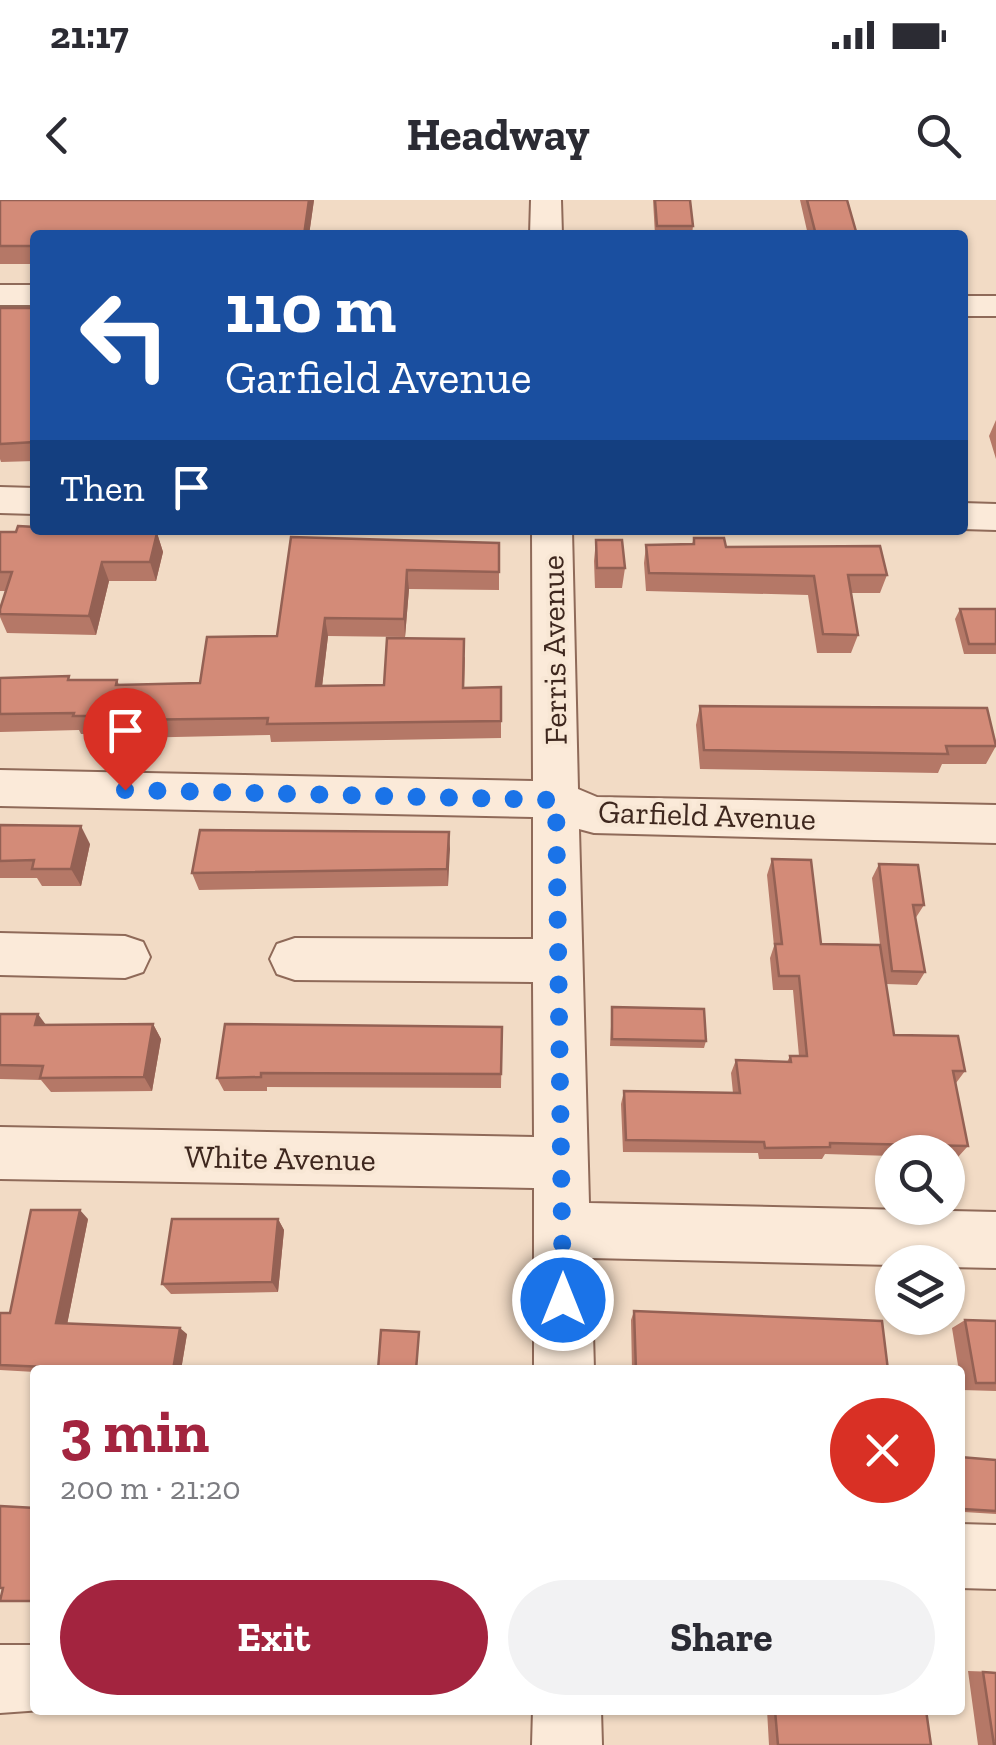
<!DOCTYPE html>
<html lang="en">
<head>
<meta charset="utf-8">
<style>
  :root { --surface:#fff; --page:#f2f2f3; --text:#2b2b33; --muted:#7c7c81; --accent:#a3243f }
  body { margin:0; font-family:"Zilla Slab",serif; background:var(--page); color:var(--text); height:100vh; display:flex; flex-direction:column; font-size:38px; white-space:nowrap }
  * { box-sizing:border-box; margin:0 }
  p { font-size:32px; color:var(--muted) }
  .icon { flex:none; width:55px; height:55px; fill:none; stroke:currentColor; stroke-width:2; stroke-linecap:round; stroke-linejoin:round }
  .map { position:relative; flex:1; overflow:hidden }
  .side { position:absolute; left:30px; top:1165px; width:935px; height:350px; display:flex; flex-direction:column; background:var(--surface); border-radius:10px; box-shadow:0 2px 8px #0004 }
  .side>* { flex:none }
  .guide { position:absolute; left:30px; top:30px; width:938px; height:305px; border-radius:10px; box-shadow:0 2px 8px #0004; background:#1a4fa0; color:#fff; overflow:hidden }
  .tools { position:absolute; left:875px; top:935px; display:grid; gap:20px }
  .tools a { display:grid; place-items:center; width:90px; height:90px; border-radius:50%; background:var(--surface); box-shadow:0 2px 8px #0004; font-size:50px }
  .pin { position:absolute; display:grid; place-items:center; width:85px; height:85px; color:#fff; margin:-102px -42px; border-radius:50% 50% 50% 0; rotate:-45deg; box-shadow:0 0 10px #0007 }
  .pin .icon { rotate:45deg }
  .me { position:absolute; width:110px; margin:-55px; rotate:0deg; stroke-linejoin:round; filter:drop-shadow(0 0 8px #0008) }
  .turn { display:flex; align-items:center; gap:35px; height:210px; padding:0 30px; font-size:45px }
  .turn .icon { width:130px; height:130px; stroke-width:2.5 }
  .turn b { display:block; font-size:70px; line-height:85px }
  .then { display:flex; align-items:center; height:95px; padding:0 30px; background:#0003; gap:20px; font-size:38px }
  .round { display:grid; place-items:center; flex:none; width:105px; height:105px; border-radius:52px; background:var(--page) }
  .head { display:flex; align-items:center; justify-content:space-between; height:170px; padding:0 30px }
  h1 { font-size:60px; font-weight:700; line-height:75px; color:var(--accent) }
  .cta { display:flex; gap:20px; margin-top:auto; padding:20px 30px }
  .cta a { flex:1; height:115px; border-radius:60px; background:var(--accent); color:#fff; font-size:40px; font-weight:700; line-height:115px; text-align:center }
  .cta a+a { background:var(--page); color:var(--text) }
  .status { display:flex; justify-content:space-between; align-items:center; height:70px; padding:0 50px; background:var(--surface); direction:ltr }
  .status svg { height:28px; fill:currentColor }
  header { display:flex; justify-content:space-between; align-items:center; height:130px; padding:0 30px; background:var(--surface); font-size:45px; font-weight:700 }
  .map>svg:first-child { display:block }
  .lines { fill:none; stroke-linecap:round; stroke-linejoin:round }
  .minor-casing { stroke:#8f6a59; stroke-width:4 }
  .minor { fill:#fbead9; fill-rule:evenodd }
  .wall { fill:#b57867 }
  .shaded-wall { fill:#946154 }
  .building { fill:#d38b78; stroke:#946154; stroke-width:2.5 }
  .route { stroke:#1a73e8; stroke-width:18; stroke-dasharray:0 32.4 }
  .labels { text-anchor:middle; stroke-width:8; stroke-linejoin:round; paint-order:stroke }
  .street-label { font-size:32px; fill:#3e271e; stroke:#f8e7d5 }
</style>
</head>
<body>
<div class="status"><b>21:17</b><svg viewBox="0 0 49 12"><path d="M0 12V9h3v3zM5 12V6h3v6zM10 12V3h3v9zM15 12V0h3v12zM26 1h20v11H26zM47 4h2v5h-2z"/></svg></div>
<header><svg class="icon" aria-label="back" viewBox="0 0 24 24"><path d="M15 5l-7 7 7 7"/></svg>Headway<svg class="icon" aria-label="search" viewBox="0 0 24 24"><circle cx="10" cy="10" r="6"/><path d="M15 15l6 6"/></svg></header>
<div class="map">
<svg width="996" height="1545" viewBox="0 0 996 1545">
  <rect width="100%" height="100%" fill="#f2dbc5"/>
  <g class="lines">
    <defs>
      <path id="minor" d="M 531,0 L 561,0 L 562,35 L 530,35 Z
        M 0,85 L 35,85 L 35,105 L 0,105 Z
        M 962,96 L 996,96 L 996,116 L 962,116 Z
        M 0,287 L 35,288 L 35,314 L 0,313 Z
        M 962,303 L 996,304 L 996,330 L 962,329 Z
        M 532,330 L 572,330 L 578,589 L 597,597 L 996,605 L 996,643 L 594,633 L 579,629 L 589,1003 L 996,1012 L 996,1068 L 948,1067 L 948,1062 L 892,1065 L 591,1058 L 594,1170 L 534,1170 L 534,988 L 0,979 L 0,927 L 534,937 L 533,782 L 295,780 L 277,774 L 270,759 L 277,744 L 295,738 L 533,739 L 533,617 L 0,606 L 0,570 L 533,581 Z
        M 0,733 L 125,736 L 143,742 L 150,757 L 143,772 L 125,778 L 0,775 Z
        M 960,1324 L 996,1325 L 996,1389 L 960,1388 Z
        M 0,1445 L 35,1445 L 35,1510 L 42,1510 L 0,1513 Z
        M 533,1510 L 601,1510 L 602,1545 L 532,1545 Z"/>
    </defs>
    <use href="#minor" class="minor-casing"/>
    <use href="#minor" class="minor"/>
  </g>
  <path class="wall" d="M 0,0 L 314,0 L 309,35 L 35,35 L 35,64 L 0,64 Z
    M 653,0 L 690,0 L 693,26 L 692,35 L 655,35 Z
    M 800,0 L 847,0 L 857,35 L 808,35 Z
    M 0,108 L 35,108 L 35,261 L 1,262 L 0,259 Z
    M 996,220 L 996,259 L 989,236 Z
    M 0,332 L 157,333 L 163,352 L 156,381 L 109,381 L 96,435 L 7,433 L 0,417 L 0,409 L 6,391 L 0,391 Z
    M 291,337 L 499,343 L 499,390 L 409,389 L 405,437 L 328,436 L 322,486 L 384,485 L 465,457 L 464,488 L 501,487 L 501,538 L 271,542 L 270,535 L 129,538 L 128,534 L 81,534 L 79,530 L 0,532 L 0,478 L 117,480 L 119,485 L 200,483 L 277,436 Z
    M 694,338 L 726,347 L 887,375 L 880,393 L 851,393 L 858,435 L 851,453 L 817,453 L 808,395 L 646,391 L 644,363 L 646,345 L 692,344 Z
    M 596,340 L 625,368 L 622,388 L 595,388 L 594,361 Z
    M 960,409 L 996,409 L 996,454 L 964,454 L 955,419 Z
    M 700,506 L 996,546 L 986,564 L 942,564 L 938,573 L 700,569 L 696,525 Z
    M 0,625 L 90,644 L 81,686 L 42,686 L 37,678 L 0,678 Z
    M 449,632 L 448,686 L 199,690 L 192,673 Z
    M 772,659 L 821,744 L 880,745 L 872,678 L 879,664 L 924,705 L 915,719 L 925,772 L 917,785 L 886,784 L 894,835 L 965,871 L 956,883 L 968,946 L 958,957 L 948,957 L 948,952 L 892,952 L 892,956 L 825,954 L 822,959 L 759,959 L 758,953 L 623,952 L 621,904 L 624,891 L 733,893 L 731,873 L 736,860 L 787,862 L 790,856 L 799,856 L 793,790 L 773,790 L 770,758 L 774,746 L 767,675 Z
    M 612,807 L 706,841 L 704,848 L 610,846 Z
    M 0,814 L 46,825 L 153,824 L 161,839 L 152,891 L 51,892 L 41,880 L 0,879 Z
    M 502,827 L 501,888 L 267,887 L 267,891 L 224,891 L 217,878 Z
    M 88,1019 L 67,1124 L 187,1134 L 181,1170 L 35,1170 L 35,1172 L 0,1170 L 0,1113 L 10,1113 Z
    M 278,1019 L 284,1030 L 278,1092 L 171,1094 L 162,1084 Z
    M 634,1111 L 888,1170 L 632,1170 L 631,1120 Z
    M 965,1120 L 996,1121 L 996,1191 L 962,1190 L 952,1128 Z
    M 960,1257 L 996,1260 L 996,1314 L 964,1312 L 963,1323 L 960,1324 Z
    M 968,1471 L 996,1472 L 996,1545 L 978,1545 Z
    M 767,1510 L 926,1510 L 931,1545 L 769,1545 Z"/>
  <path class="shaded-wall" d="M 309,0 L 314,0 L 309,35 L 304,35 Z
    M 157,333 L 163,352 L 156,381 L 150,362 Z
    M 102,362 L 109,381 L 96,435 L 89,416 Z
    M 407,370 L 409,389 L 405,437 L 404,419 Z
    M 325,418 L 328,436 L 320,504 L 316,486 Z
    M 81,626 L 90,644 L 81,686 L 71,669 Z
    M 449,632 L 450,649 L 448,686 L 447,669 Z
    M 38,814 L 49,829 L 35,825 Z
    M 153,824 L 161,839 L 152,891 L 144,877 Z
    M 80,1010 L 88,1019 L 66,1130 L 56,1123 Z
    M 278,1019 L 284,1030 L 278,1092 L 272,1082 Z
    M 180,1128 L 187,1134 L 181,1170 L 173,1170 Z"/>
  <path class="building" d="M 0,0 L 309,0 L 304,35 L 35,35 L 35,46 L 0,46 Z
    M 655,0 L 690,0 L 693,26 L 657,26 Z
    M 807,0 L 847,0 L 857,35 L 816,35 Z
    M 0,108 L 35,108 L 35,242 L 0,244 Z
    M 18,326 L 35,327 L 35,330 L 100,330 L 157,333 L 150,362 L 102,362 L 89,416 L 0,414 L 0,409 L 12,372 L 0,372 L 0,332 L 16,332 Z
    M 291,337 L 499,343 L 499,372 L 407,370 L 404,419 L 325,418 L 316,486 L 384,485 L 387,438 L 464,439 L 463,488 L 501,487 L 501,521 L 267,524 L 268,518 L 122,520 L 123,516 L 73,516 L 74,513 L 0,514 L 0,478 L 69,476 L 68,480 L 117,480 L 116,485 L 200,483 L 207,437 L 277,436 Z
    M 694,338 L 724,338 L 726,347 L 880,346 L 887,375 L 848,375 L 858,435 L 823,434 L 814,376 L 649,373 L 646,345 L 694,344 Z
    M 596,340 L 622,340 L 625,368 L 597,368 Z
    M 960,409 L 996,409 L 996,444 L 969,444 Z
    M 700,506 L 987,508 L 996,546 L 946,546 L 948,554 L 704,550 Z
    M 0,625 L 81,626 L 71,669 L 32,669 L 34,660 L 0,661 Z
    M 200,630 L 449,632 L 447,669 L 192,673 Z
    M 772,659 L 811,660 L 821,744 L 880,745 L 894,835 L 958,836 L 965,871 L 953,871 L 968,946 L 830,943 L 830,947 L 765,948 L 764,942 L 626,940 L 624,891 L 740,893 L 736,860 L 791,862 L 790,856 L 807,856 L 799,776 L 779,776 L 775,744 L 782,744 Z
    M 879,664 L 918,665 L 924,705 L 913,705 L 925,772 L 892,771 Z
    M 612,807 L 704,809 L 706,841 L 612,839 Z
    M 0,814 L 38,814 L 35,825 L 153,824 L 144,877 L 40,878 L 43,866 L 0,865 Z
    M 225,824 L 502,827 L 501,874 L 261,873 L 261,877 L 217,878 Z
    M 31,1010 L 80,1010 L 56,1123 L 180,1128 L 173,1170 L 118,1170 L 0,1165 L 0,1113 L 10,1113 Z
    M 172,1019 L 278,1019 L 272,1082 L 162,1084 Z
    M 634,1111 L 882,1121 L 888,1170 L 636,1170 Z
    M 965,1120 L 996,1121 L 996,1183 L 976,1183 Z
    M 381,1130 L 419,1132 L 416,1170 L 378,1170 Z
    M 960,1257 L 996,1260 L 996,1311 L 964,1309 L 963,1323 L 960,1323 Z
    M 0,1306 L 35,1308 L 35,1393 L 33,1401 L 0,1401 L 3,1388 L 0,1388 Z
    M 983,1472 L 996,1473 L 996,1545 L 994,1545 Z
    M 775,1510 L 926,1510 L 931,1545 L 778,1545 Z"/>
  <g class="lines">
    <path class="route" d="M 125,590 L 556,600 L 563,1100"/>
  </g>
  <g class="labels">
    <g class="street-label">
      <text transform="translate(554 450) rotate(-91)" y="11">Ferris Avenue</text>
      <text transform="translate(707 615) rotate(2)" y="11">Garfield Avenue</text>
      <text transform="translate(280 958) rotate(1)" y="11">White Avenue</text>
    </g>
  </g>
</svg>
<div class="tools">
<a><svg class="icon" aria-label="search" viewBox="0 0 24 24"><circle cx="10" cy="10" r="6"/><path d="M15 15l6 6"/></svg></a>
<a><svg class="icon" aria-label="layers" viewBox="0 0 24 24"><path d="M12 4l9 5-9 5-9-5zM3 14l9 5 9-5"/></svg></a>
</div>
<div class="pin" style="left:125px;top:590px;background:#d93025"><svg class="icon" aria-label="arrive" viewBox="0 0 24 24"><path d="M6 21V4h12l-3 4 3 4H6"/></svg></div>
<svg class="me" style="left:563px;top:1100px" viewBox="-20 -20 40 40"><circle r="17" fill="#1a73e8" stroke="#fff" stroke-width="3"/><path d="M0-11L8 9 0 5-8 9z" fill="#fff"/></svg>
<div class="guide">
<div class="turn"><svg class="icon" aria-label="left" viewBox="0 0 24 24"><path d="M17 20v-9H6M10 6l-5 5 5 5"/></svg><div><b>110 m</b>Garfield Avenue</div></div>
<div class="then">Then<svg class="icon" aria-label="arrive" viewBox="0 0 24 24"><path d="M6 21V4h12l-3 4 3 4H6"/></svg></div>
</div>
<section class="side">
<div class="head"><div><h1>3 min</h1><p>200 m · 21:20</p></div><a class="round" style="background:#d93025;color:#fff"><svg class="icon" aria-label="close" viewBox="0 0 24 24"><path d="M6 6l12 12M18 6L6 18"/></svg></a></div>
<div class="cta"><a>Exit</a><a>Share</a></div>
</section>
</div>
</body>
</html>
